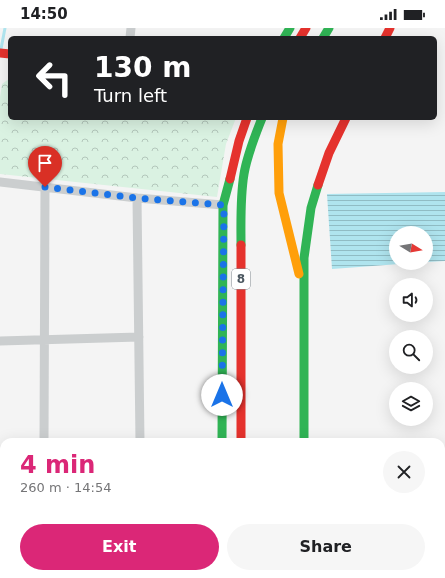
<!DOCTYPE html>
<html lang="en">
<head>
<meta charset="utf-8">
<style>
  :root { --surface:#fff; --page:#f6f6f6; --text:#202124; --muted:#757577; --accent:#db2777 }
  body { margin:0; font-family:"DejaVu Sans",sans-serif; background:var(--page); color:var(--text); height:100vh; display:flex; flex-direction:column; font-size:15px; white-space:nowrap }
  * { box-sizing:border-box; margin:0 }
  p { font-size:13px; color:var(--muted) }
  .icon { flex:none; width:22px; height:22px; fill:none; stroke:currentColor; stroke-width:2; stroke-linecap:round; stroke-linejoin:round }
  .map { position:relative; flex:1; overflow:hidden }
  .side { position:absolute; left:0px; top:410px; width:445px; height:140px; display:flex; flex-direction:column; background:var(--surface); border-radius:12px 12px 0 0; box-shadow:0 4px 16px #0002 }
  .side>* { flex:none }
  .banner { position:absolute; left:8px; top:8px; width:429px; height:84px; border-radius:6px; box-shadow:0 4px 16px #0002; background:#202124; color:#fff; overflow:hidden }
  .needle { width:26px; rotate:101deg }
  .fabs { position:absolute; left:389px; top:198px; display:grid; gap:8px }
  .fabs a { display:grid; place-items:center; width:44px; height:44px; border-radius:50%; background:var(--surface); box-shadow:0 4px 16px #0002; font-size:20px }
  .pin { position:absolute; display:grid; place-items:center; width:34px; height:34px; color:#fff; margin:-41px -17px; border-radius:50% 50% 50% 0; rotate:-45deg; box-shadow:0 0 4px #0007 }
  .pin .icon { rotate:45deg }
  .me { position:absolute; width:44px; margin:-22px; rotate:0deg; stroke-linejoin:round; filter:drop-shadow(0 0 3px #0008) }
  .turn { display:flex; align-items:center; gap:14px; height:84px; padding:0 20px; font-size:18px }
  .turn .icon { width:52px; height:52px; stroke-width:2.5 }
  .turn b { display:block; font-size:28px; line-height:34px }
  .round { display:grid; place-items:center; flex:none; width:42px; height:42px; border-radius:21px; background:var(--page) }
  .summary { display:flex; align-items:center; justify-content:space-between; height:68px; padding:0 20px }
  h1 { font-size:24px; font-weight:700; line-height:30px; color:var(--accent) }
  .action { display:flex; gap:8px; margin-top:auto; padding:8px 20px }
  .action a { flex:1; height:46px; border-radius:24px; background:var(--accent); color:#fff; font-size:16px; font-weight:700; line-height:46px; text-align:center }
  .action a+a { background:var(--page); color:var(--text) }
  .status { display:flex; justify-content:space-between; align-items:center; height:28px; padding:0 20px; background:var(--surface); direction:ltr }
  .status svg { height:11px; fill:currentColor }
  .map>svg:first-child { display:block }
  .park { fill:url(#park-crowns) }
  .water { fill:url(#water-rules) }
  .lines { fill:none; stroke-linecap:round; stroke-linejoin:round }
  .stream { stroke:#afe4ee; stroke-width:3 }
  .street { stroke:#cbcecf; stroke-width:9 }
  .fast { stroke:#30b455; stroke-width:9 }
  .slow { stroke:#ff9f0a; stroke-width:9 }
  .jam { stroke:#e5322d; stroke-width:9 }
  .route { stroke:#1a73e8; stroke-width:7; stroke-dasharray:0 12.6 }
  .labels { text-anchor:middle; stroke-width:3; stroke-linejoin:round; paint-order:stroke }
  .shield { fill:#fff; stroke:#818990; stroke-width:1 }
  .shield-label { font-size:12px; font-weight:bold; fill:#4b5760 }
</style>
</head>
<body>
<div class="status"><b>14:50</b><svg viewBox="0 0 49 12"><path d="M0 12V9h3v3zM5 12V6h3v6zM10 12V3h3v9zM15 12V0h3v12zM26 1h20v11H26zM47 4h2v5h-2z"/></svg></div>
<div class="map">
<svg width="445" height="550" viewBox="0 0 445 550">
  <defs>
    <pattern id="park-crowns" width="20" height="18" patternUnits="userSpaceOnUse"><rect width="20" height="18" fill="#daf2e2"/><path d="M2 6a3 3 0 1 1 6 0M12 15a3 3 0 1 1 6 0" fill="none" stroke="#b3c7bb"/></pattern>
    <pattern id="water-rules" width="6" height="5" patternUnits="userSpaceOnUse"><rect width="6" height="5" fill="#afe4ee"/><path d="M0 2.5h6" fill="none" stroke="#90bcc4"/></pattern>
  </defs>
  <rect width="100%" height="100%" fill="#f4f4f4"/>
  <path class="park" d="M 10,50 L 10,90 L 236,90 L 226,116 L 217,169 L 0,146 L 0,69 L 2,56 Z"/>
  <path class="water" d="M 445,164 L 445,233 L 426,234 L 426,205 L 396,205 L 396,235 L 413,235 L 332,241 L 327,166 Z"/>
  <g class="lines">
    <path class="stream" d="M 1,21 L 5,0"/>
    <path class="street" d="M 130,10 L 131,0
      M 0,154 L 137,170 L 223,177
      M 137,170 L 140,414
      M 0,313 L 139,309
      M 44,414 L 45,159
      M 47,546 L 47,550"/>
    <path class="fast" d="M 284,10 L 290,0
      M 323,10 L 329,0
      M 241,217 C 241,194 240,170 244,146 C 247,127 255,108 262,90
      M 222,414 L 223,177 L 230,151
      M 304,414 L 304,230 L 311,180 L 318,157"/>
    <path class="slow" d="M 283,90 L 278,116 L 279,165 L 299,246
      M 0,486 L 4,486"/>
    <path class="jam" d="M 300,10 L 306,0
      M 385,10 L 390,0
      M 0,25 L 10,26
      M 230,151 L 239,113 L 247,90
      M 318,157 L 329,125 L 346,90
      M 241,217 L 241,414
      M 0,460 L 4,460
      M 223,546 L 223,550
      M 243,546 L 243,550"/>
  </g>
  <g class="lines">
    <path class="route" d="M 45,159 L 137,170 L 224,177 L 222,367"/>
  </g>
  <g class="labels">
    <rect class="shield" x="232" y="241" width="18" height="20" rx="3"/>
    <g class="shield-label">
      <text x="241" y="255">8</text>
    </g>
  </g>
</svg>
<div class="fabs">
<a><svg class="needle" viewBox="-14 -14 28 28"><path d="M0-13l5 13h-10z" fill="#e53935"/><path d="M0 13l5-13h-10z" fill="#757577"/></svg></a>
<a><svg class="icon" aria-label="sound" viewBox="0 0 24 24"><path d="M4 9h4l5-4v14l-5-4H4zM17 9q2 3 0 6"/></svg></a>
<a><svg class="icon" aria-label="search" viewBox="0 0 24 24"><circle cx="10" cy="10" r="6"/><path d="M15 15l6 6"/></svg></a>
<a><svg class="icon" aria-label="layers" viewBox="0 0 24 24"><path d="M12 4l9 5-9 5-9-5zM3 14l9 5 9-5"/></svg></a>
</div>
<div class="pin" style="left:45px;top:159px;background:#d93025"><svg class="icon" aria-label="arrive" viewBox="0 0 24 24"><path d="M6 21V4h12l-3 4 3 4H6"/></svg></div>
<svg class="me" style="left:222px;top:367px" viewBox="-20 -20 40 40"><circle r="19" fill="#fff"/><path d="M0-13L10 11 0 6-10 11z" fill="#1a73e8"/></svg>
<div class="banner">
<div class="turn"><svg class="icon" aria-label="left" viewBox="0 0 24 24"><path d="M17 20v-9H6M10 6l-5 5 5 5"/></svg><div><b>130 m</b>Turn left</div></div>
</div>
<section class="side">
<div class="summary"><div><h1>4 min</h1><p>260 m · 14:54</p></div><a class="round"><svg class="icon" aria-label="close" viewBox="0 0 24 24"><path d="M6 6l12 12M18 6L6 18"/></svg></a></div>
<div class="action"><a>Exit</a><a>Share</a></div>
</section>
</div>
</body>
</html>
